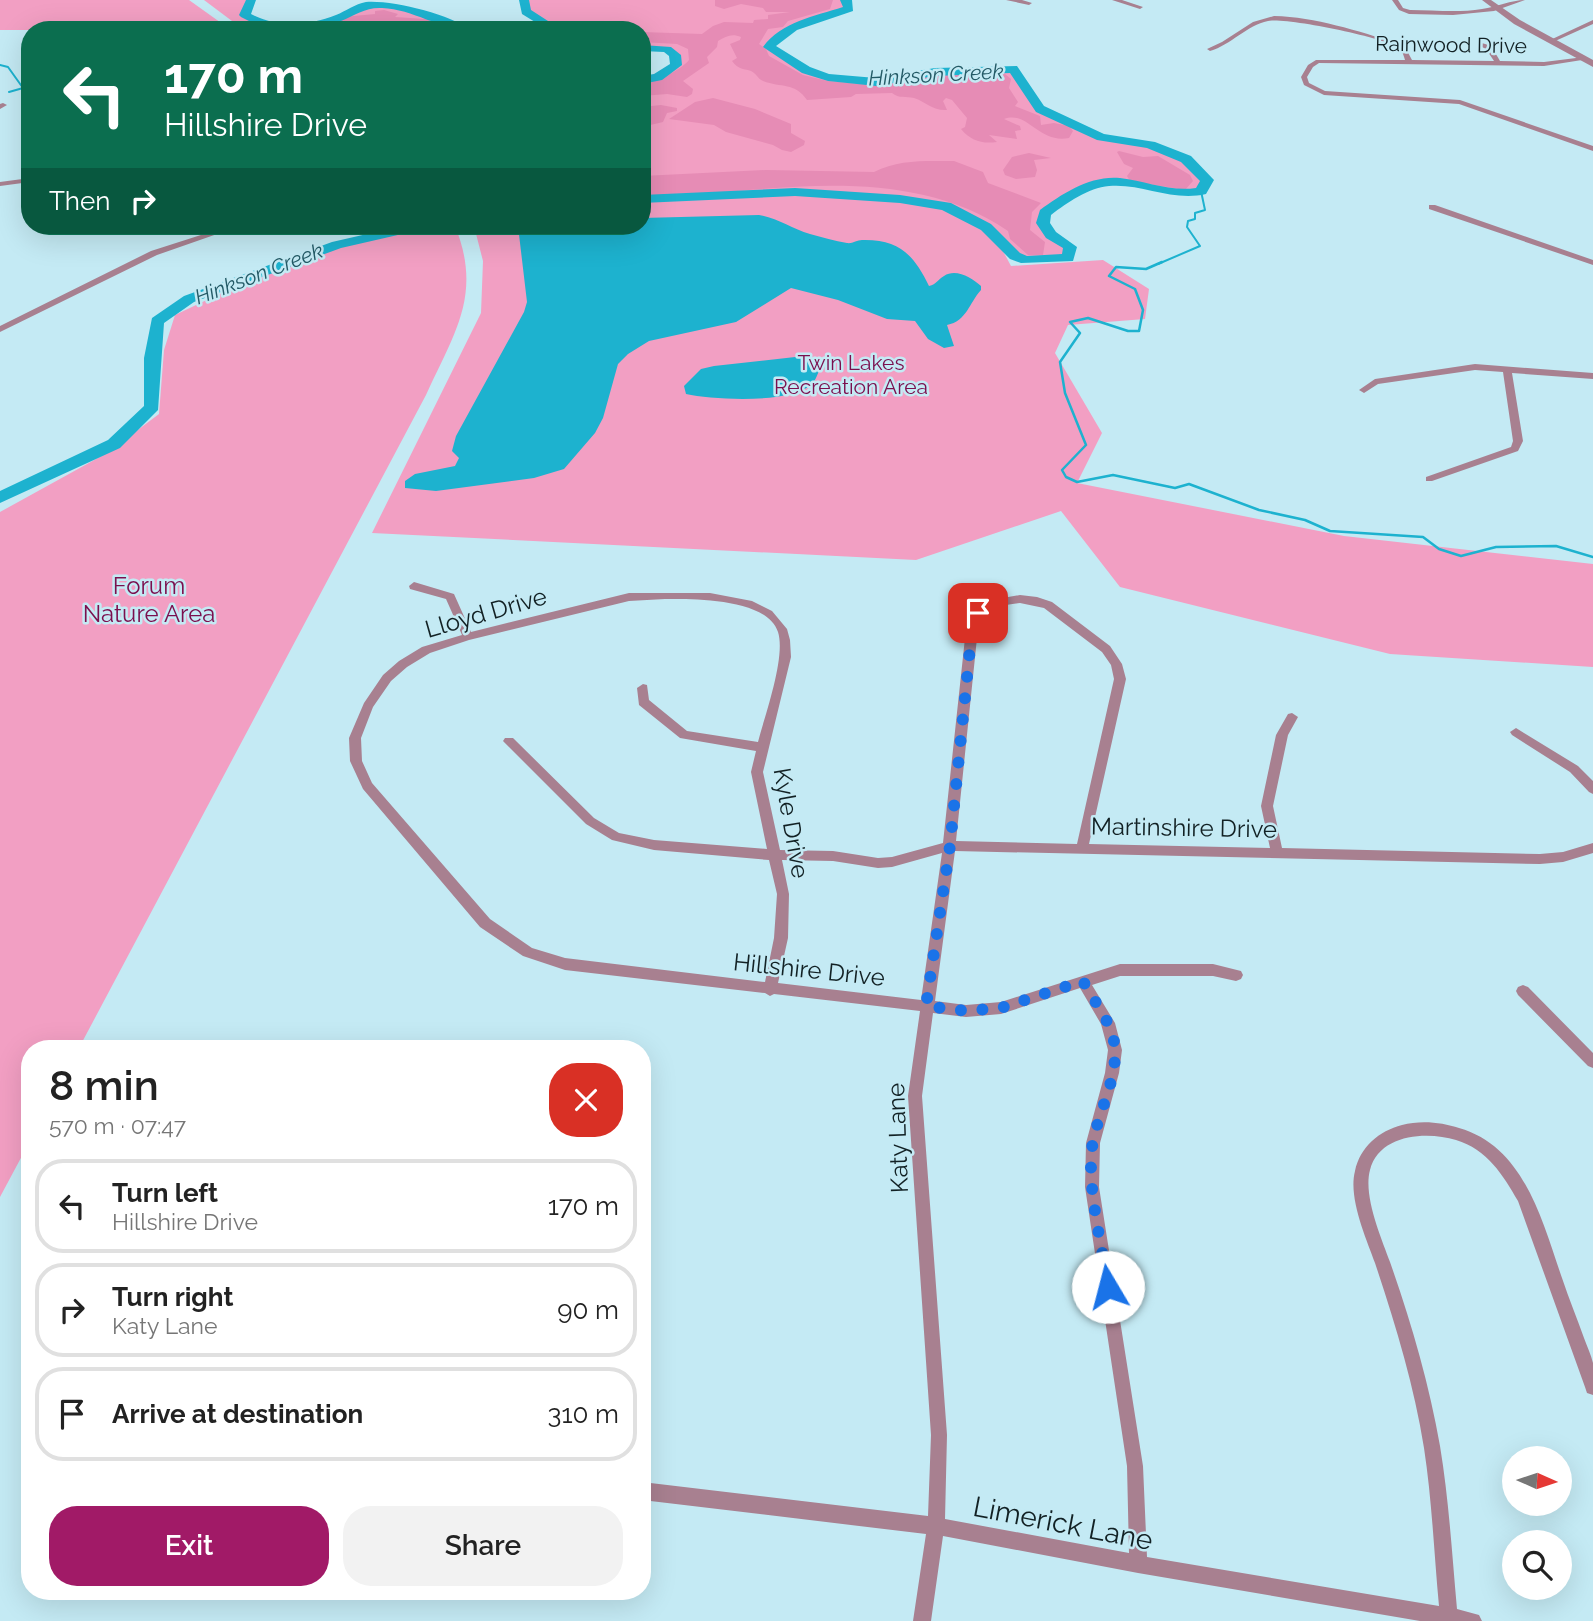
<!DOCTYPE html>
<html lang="en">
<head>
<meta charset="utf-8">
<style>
  :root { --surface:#fff; --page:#f2f2f2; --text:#222; --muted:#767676; --line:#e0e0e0; --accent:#a11a67 }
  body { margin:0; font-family:Raleway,sans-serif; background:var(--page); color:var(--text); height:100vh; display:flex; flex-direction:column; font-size:26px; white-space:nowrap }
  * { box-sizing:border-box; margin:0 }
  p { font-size:23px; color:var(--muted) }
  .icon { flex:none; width:38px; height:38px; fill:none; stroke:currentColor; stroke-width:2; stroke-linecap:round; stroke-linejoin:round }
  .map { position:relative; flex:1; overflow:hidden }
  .details { position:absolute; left:21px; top:1040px; width:630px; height:560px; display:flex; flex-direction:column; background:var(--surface); border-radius:28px; box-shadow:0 7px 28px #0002 }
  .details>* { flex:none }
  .top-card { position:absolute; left:21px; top:21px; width:630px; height:214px; border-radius:28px; box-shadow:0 7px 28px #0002; background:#0b6e4f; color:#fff; overflow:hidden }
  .needle { width:46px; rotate:93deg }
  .buttons { position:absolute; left:1502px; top:1446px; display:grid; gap:14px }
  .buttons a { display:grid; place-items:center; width:70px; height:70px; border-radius:50%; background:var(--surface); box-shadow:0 7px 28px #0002; font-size:35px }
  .pin { position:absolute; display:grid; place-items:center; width:60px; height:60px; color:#fff; margin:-30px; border-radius:14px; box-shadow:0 4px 10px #0006 }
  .me { position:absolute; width:77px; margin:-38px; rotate:352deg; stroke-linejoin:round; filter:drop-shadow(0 0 5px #0008) }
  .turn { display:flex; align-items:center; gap:24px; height:147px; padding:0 28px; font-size:32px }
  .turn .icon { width:91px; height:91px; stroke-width:2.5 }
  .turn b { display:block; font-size:49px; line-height:60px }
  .then { display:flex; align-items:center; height:66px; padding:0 28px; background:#0003; gap:14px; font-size:26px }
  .round { display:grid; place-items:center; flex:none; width:74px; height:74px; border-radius:28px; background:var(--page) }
  .overview { display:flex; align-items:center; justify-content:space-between; height:119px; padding:0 28px }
  h1 { font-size:42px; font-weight:600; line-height:52px }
  .button { display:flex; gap:14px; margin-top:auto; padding:14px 28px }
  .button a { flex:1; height:80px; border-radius:28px; background:var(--accent); color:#fff; font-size:28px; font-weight:600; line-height:80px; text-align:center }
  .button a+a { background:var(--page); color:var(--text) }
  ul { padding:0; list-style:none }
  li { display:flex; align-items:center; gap:21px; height:94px; margin:0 14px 10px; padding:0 14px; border:4px solid var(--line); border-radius:28px }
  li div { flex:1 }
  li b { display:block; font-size:26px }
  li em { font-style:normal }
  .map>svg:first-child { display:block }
  .green { fill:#f29fc3 }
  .forest { fill:#e68cb5 }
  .water { fill:#1db2cf }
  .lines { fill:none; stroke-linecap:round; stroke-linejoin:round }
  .stream-far1 { stroke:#1db2cf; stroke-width:2 }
  .stream { stroke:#1db2cf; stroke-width:2.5 }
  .river { fill:#1db2cf; fill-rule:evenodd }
  .minor { fill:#a88090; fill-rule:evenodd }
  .tertiary { fill:#a88090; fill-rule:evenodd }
  .route { stroke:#1a73e8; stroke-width:12; stroke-dasharray:0 21.6 }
  .labels { text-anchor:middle; stroke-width:5; stroke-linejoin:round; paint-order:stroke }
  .far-street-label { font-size:21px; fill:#122124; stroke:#c4eaf4 }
  .far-water-label { font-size:21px; font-style:italic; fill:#235a66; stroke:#c4eaf4 }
  .far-park-label { font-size:21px; fill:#7b0f4e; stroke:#c4eaf4 }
  .park-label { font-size:24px; fill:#7b0f4e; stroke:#c4eaf4 }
  .street-label { font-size:24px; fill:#122124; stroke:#c4eaf4 }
  .near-street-label { font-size:28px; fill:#122124; stroke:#c4eaf4 }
</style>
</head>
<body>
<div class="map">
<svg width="1593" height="1621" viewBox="0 0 1593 1621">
  <rect width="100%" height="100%" fill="#c4eaf4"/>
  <path class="green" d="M 0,0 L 189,0 L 231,30 L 0,30 Z
    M 204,0 L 251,0 L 245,15 C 274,33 310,29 340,17 C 350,13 359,6 370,5 C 397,1 440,20 465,30 L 244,30 Z
    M 524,0 L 845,0 L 847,1 L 849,9 C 829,16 777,27 770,47 L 806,70 L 828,77 L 876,82 L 935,72 L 1013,69 L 1040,109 L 1101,137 L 1150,145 L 1186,159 L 1207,180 L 1201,191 C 1166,198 1143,180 1115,182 C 1089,184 1065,198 1045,213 L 1043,223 L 1051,235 L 1070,247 L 1068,258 C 1033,263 1022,263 997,238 C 990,231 984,225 975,222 L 996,238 L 1011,266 L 1103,260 L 1149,289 L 1145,319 L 1068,325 L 1055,353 L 1102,433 L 1077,483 L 1344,536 L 1593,564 L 1593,667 L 1390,654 L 1120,587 L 1061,511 L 916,560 L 372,533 L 481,313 L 483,261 L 474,226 L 642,226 L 642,201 L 812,194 L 795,192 L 642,199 L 642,80 L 658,77 L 676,65 L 675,55 L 667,49 L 642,48 L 642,30 L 557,30 L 526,12 Z
    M 429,226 L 455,226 C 483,295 454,333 426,395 L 79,1048 L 30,1048 L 30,1141 L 0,1197 L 0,512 L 107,453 L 159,414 L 164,350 L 175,315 L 253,278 L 349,243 Z"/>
  <path class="forest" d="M 715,0 L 833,0 L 830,9 L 788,21 L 783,27 L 768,29 L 759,44 L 766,49 L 769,56 L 803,75 L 828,81 L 870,85 L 921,80 L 935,74 L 953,71 L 1005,74 L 1011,79 L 1009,88 L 1018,102 L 1015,106 L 1040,116 L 1041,125 L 1054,123 L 1069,126 L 1073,131 L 1069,138 C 1038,144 1028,110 1004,119 L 1020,126 L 1021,130 L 1015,131 L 1017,139 L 989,135 L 997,142 C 982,144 971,141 961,129 L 965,127 L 967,118 L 952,100 L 946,98 L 943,101 L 947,110 C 933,111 926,102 914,98 C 906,96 899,99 892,93 L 856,94 L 851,97 L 807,100 C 795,82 781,88 763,81 C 758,79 756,73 751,71 C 742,68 739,70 732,61 L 737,58 L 730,44 L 740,40 L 741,37 C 732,33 726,36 718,41 L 717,47 L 707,57 L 709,63 L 683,81 L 693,89 L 692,94 L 687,97 L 667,94 L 642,96 L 642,83 C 656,82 681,70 689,60 L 688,49 L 677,44 L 642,42 L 642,32 L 702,34 L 713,26 L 724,22 L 753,23 L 754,20 L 768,19 L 768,15 L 790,12 L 766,12 L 763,8 L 741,4 L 724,9 L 715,6 Z
    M 384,10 L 398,14 L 395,17 L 425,19 L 456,30 L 297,30 L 334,23 L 343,17 L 375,14 L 375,11 Z
    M 713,98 L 755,109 L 791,124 L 791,133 L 805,141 L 804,145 L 791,152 L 782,150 L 773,145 L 726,132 L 714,125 L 669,119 L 695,102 Z
    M 661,105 L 677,108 L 677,111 L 667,113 L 663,122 L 642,127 L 642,107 Z
    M 1119,151 L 1143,157 L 1158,156 L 1190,175 L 1193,181 L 1185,190 L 1130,181 L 1127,176 L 1133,168 L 1124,164 L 1117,152 Z
    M 1029,153 L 1051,158 L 1034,160 L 1037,170 L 1035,177 L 1016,179 L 1005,175 L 1003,170 L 1012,157 Z
    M 954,161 L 983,172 L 988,183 L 1041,203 L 1032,212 L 1030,230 L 1045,242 L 1043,255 L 1028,255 L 1010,239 L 1008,231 C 923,173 814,184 716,193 C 708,194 699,198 690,199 C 674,202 658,199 642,197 L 642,176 L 766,170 L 874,172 C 899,159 926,161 954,161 Z"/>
  <path class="water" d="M 759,215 C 778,218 792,229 810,234 C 822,237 835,241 847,243 C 852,244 857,240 862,240 C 899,239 914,255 929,286 C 937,284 937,280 944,276 C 956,268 972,278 981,286 L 981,290 C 969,303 967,321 947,325 L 954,346 L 944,348 L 928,339 L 915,321 L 887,319 L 838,300 L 791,288 L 736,322 L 649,341 L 628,354 L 618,364 L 603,418 L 595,433 L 564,469 L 534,478 L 436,491 L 405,488 L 405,481 L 415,474 L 455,466 L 459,458 L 452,451 L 456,436 L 524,312 L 527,302 L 518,226 L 642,226 L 642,218 Z
    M 804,356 L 815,359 L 819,371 C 817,375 815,382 811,385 C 788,404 714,400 686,394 L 684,386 L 701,369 L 714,366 Z"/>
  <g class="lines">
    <path class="stream-far1" d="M 0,65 L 8,67 L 23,88 L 9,92
      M 1158,264 L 1200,246 L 1187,227 L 1188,221 L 1195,219 L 1195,213 L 1205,210 L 1201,191"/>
    <path class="stream" d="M 1162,262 L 1146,269 L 1116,267 L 1109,276 L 1135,289 L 1143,310 L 1139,331 L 1128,331 L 1088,318 L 1070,322 L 1080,333 L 1060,362 L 1065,393 L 1086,445 L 1062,470 L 1066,477 L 1077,482 L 1113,475 L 1175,488 L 1189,484 L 1259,510 L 1305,520 L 1330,531 L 1423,537 L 1439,549 L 1461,556 L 1496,547 L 1556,546 L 1593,557"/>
    <path class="river" d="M 246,0 L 256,0 L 251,14 C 278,28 308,26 336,15 C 346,11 355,4 366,2 C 392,0 450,14 470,30 C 440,30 413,9 382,8 C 366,7 355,15 341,21 C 307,33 273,34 241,17 L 239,15 Z
      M 519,0 L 529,0 L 531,10 L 562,30 L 548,30 L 522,14 Z
      M 840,0 L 852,0 L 853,11 L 797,30 L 776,46 L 810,67 L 829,74 L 876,78 L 935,68 L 1017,66 L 1044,106 L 1104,134 L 1155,142 L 1191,156 L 1214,180 L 1206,194 C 1172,202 1142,183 1109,186 C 1088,188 1068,202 1051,215 L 1050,223 L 1056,232 L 1077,247 L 1073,261 L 1021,263 L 1010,259 L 981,230 L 942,210 L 900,203 L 795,196 L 642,203 L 642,195 L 795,188 L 900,195 L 951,203 L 991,224 L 1020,253 L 1027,256 L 1062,254 L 1063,248 L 1046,238 L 1036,223 L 1040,210 C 1063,193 1091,175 1120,178 C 1146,181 1170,192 1196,188 L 1200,181 L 1181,162 L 1147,148 L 1097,140 L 1036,112 L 1010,73 L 935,76 L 876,86 L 828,81 L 802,73 L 763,47 C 781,22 815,16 843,7 Z
      M 642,45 L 671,47 L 681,55 L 682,65 L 662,80 L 642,84 L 642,76 L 654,74 L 670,64 L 669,56 L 664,52 L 642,51 Z
      M 402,226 L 426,226 L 424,229 L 341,248 L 194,302 L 164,323 L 158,410 L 120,448 L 0,503 L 0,491 L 108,440 L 144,406 L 144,358 L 152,318 L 184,296 L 332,242 Z"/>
    <path class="minor" d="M 1006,0 L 1022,0 L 1032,3 L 1029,5 Z
      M 1112,0 L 1122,0 L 1143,7 L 1140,9 Z
      M 1392,0 L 1398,0 L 1403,8 L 1410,10 C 1434,10 1458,13 1482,9 C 1497,7 1511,0 1525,0 L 1494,11 L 1453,15 L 1409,14 L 1399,10 Z
      M 1274,16 C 1316,17 1357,31 1397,43 L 1405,47 L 1412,60 L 1494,61 L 1486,49 L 1478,45 L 1478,43 C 1490,42 1495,52 1500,61 L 1544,62 L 1584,57 L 1585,58 L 1582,60 L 1544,66 L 1319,63 L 1313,67 L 1307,77 L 1309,83 L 1325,91 L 1460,100 L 1593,146 L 1593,151 L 1459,104 L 1324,95 L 1304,85 L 1301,77 L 1308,65 L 1316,60 L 1405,60 C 1404,57 1403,53 1401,50 C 1391,38 1285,17 1268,21 C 1247,25 1231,45 1210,51 L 1207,49 L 1222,42 L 1253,22 Z
      M 1593,20 L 1593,24 L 1553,42 L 1548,41 Z
      M 3,103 L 7,105 L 0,109 L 0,104 Z
      M 30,178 L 30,182 L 0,186 L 0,182 Z
      M 1429,205 L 1435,205 L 1593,260 L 1593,265 L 1429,209 Z
      M 229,226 L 240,226 L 157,255 L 0,332 L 0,326 L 151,251 Z
      M 1475,364 L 1593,373 L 1593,379 L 1512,373 L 1523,441 L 1518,451 L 1432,481 L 1426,481 L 1426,477 L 1511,447 L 1513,441 L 1503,372 L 1475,370 L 1378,384 L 1364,393 L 1359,390 L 1375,379 Z
      M 414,582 L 454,594 L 471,632 L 629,593 L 710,593 L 752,601 L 772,611 L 787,629 L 790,640 L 791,657 L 763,772 L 780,850 L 833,851 L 878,858 L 892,857 L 943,843 L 965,638 L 973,613 L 986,601 L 1020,595 L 1037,597 L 1052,602 L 1110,646 L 1122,664 L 1126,679 L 1089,844 L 1270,848 L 1261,806 L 1276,735 L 1288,714 L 1292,713 L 1298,717 L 1288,735 L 1273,806 L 1282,848 L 1540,854 L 1563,852 L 1593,843 L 1593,853 L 1563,862 L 1540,864 L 955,851 L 935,1001 L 966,1005 L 1001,1002 L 1120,964 L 1213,964 L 1241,971 L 1243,975 L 1241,979 L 1236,981 L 1213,976 L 1120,976 L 1092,985 L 1115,1023 L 1122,1050 L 1119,1073 L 1100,1143 L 1099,1187 L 1143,1466 L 1147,1557 L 1439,1606 C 1434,1553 1432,1500 1424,1448 C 1414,1385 1395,1323 1375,1263 C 1366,1238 1348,1198 1355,1171 C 1360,1147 1379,1131 1402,1125 C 1420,1120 1442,1122 1459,1128 C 1525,1147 1542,1221 1562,1278 C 1569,1299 1577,1318 1584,1338 C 1587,1346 1591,1355 1593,1363 C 1593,1373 1593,1385 1593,1395 L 1587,1393 L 1585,1387 L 1518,1201 C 1503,1175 1487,1149 1456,1140 C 1427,1131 1379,1134 1370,1170 C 1363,1196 1381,1237 1390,1262 C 1411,1322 1429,1383 1440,1446 C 1449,1500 1452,1555 1457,1609 L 1479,1615 L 1482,1621 L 1420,1621 L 1138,1573 L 943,1536 L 931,1621 L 913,1621 L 926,1534 L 642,1500 L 642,1482 L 928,1516 L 931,1435 L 908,1096 L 920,1011 L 774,994 L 770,996 L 765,993 L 565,970 L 523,956 L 480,927 L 363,789 L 350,761 L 349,738 L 364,703 L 383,675 L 399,661 L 422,647 L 462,635 L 446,599 L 410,589 L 409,586 ZM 665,599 C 693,599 767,598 778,632 C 786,657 765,715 758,742 L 687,731 L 649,700 L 647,685 L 643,684 L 637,688 L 639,705 L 680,738 L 756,751 L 751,772 L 767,849 L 654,840 L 619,833 L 594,818 L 513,738 L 505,738 L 503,741 L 586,824 L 612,840 L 654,850 L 769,860 L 777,894 L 774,938 L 765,982 L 565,958 L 532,948 L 490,919 L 372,783 L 362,761 L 361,738 L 373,707 L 391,681 L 407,667 L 430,653 L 469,640 L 629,601 ZM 1020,603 L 1044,608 L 1102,652 L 1111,665 L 1114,679 L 1077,844 L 956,841 L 977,638 C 986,605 987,608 1020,603 ZM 942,853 L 921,1000 L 778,983 L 788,938 L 789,894 L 782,860 L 833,861 L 878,868 L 892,867 ZM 1080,988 L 1101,1024 L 1108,1050 L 1105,1073 L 1086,1143 L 1085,1187 L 1127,1466 L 1129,1553 L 945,1519 L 947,1435 L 922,1096 L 933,1013 L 966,1017 L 1001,1014 Z
      M 1516,728 L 1578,766 L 1593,781 L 1593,794 L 1589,792 L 1570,772 L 1512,735 L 1510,732 Z
      M 1523,985 L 1528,987 L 1593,1053 L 1593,1068 L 1588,1066 L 1518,995 L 1516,991 L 1518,987 Z"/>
    <path class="tertiary" d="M 1482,0 L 1491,0 L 1520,20 L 1593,60 L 1593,67 L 1514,24 Z"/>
  </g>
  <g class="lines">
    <path class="route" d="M 978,613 L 971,638 L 950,846 L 926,1006 L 966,1011 L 1001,1008 L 1083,981 C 1091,996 1103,1012 1110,1028 C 1128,1071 1092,1115 1091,1159 C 1090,1201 1102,1245 1108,1287"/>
  </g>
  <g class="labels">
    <g class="far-street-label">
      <text transform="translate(1451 45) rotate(1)" y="7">Rainwood Drive</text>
    </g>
    <g class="far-water-label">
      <text transform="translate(936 75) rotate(-3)" y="7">Hinkson Creek</text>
      <text transform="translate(259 274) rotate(-21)" y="7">Hinkson Creek</text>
    </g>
    <g class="far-park-label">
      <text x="851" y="370">Twin Lakes<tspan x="851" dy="24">Recreation Area</tspan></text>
    </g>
    <g class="park-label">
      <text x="149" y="594">Forum<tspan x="149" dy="28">Nature Area</tspan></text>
    </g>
    <g class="street-label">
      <text transform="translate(486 613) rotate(-16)" y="8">Lloyd Drive</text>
      <text transform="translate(791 823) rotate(80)" y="8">Kyle Drive</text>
      <text transform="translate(1184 828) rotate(1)" y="8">Martinshire Drive</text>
      <text transform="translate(809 970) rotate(6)" y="8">Hillshire Drive</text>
      <text transform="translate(898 1138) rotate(-92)" y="8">Katy Lane</text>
    </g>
    <g class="near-street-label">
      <text transform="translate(1063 1523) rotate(11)" y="10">Limerick Lane</text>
    </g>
  </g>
</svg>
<div class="buttons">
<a><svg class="needle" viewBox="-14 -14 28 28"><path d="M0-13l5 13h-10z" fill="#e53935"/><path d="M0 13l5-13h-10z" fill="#767676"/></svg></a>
<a><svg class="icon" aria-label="search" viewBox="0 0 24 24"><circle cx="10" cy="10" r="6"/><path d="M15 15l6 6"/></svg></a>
</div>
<div class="pin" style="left:978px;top:613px;background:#d93025"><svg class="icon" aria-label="arrive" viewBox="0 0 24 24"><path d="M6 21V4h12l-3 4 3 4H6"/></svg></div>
<svg class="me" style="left:1108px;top:1287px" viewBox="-20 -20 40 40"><circle r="19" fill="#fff"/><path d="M0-13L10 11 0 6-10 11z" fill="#1a73e8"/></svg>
<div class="top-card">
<div class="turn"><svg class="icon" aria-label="left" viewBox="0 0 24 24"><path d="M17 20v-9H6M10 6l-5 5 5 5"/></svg><div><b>170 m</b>Hillshire Drive</div></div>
<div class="then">Then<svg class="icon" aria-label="right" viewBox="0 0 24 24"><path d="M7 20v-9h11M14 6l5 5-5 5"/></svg></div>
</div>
<section class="details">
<div class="overview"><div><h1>8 min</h1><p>570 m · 07:47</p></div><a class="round" style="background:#d93025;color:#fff"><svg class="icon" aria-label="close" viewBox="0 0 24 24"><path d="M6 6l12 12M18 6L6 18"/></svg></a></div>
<ul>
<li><svg class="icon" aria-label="left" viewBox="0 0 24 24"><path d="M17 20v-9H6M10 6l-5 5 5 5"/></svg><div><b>Turn left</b><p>Hillshire Drive</p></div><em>170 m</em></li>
<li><svg class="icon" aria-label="right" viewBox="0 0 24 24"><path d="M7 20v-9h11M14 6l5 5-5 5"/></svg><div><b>Turn right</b><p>Katy Lane</p></div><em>90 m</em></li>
<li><svg class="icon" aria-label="arrive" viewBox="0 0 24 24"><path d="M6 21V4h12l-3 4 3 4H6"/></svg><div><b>Arrive at destination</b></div><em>310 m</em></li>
</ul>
<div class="button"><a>Exit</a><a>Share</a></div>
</section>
</div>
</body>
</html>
